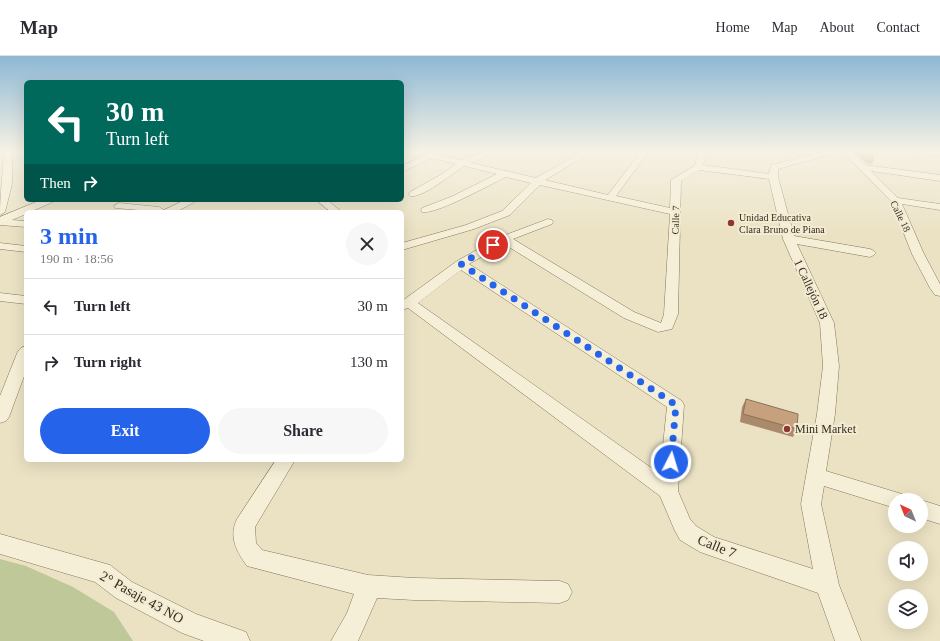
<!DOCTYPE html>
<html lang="en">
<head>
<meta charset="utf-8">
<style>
  :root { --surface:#fff; --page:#f7f7f7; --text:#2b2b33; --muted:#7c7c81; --line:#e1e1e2; --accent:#2563eb }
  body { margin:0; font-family:Georgia,serif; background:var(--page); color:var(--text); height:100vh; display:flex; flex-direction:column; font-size:15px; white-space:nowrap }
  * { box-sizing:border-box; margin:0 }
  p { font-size:13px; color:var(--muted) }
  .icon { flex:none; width:22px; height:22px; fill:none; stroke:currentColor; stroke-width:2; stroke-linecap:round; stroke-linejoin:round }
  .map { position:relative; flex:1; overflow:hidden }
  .side { position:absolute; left:24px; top:154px; width:380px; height:252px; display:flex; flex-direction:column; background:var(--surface); border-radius:6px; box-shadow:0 4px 16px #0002 }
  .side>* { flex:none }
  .top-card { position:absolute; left:24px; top:24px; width:380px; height:122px; border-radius:6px; box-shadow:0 4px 16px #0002; background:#00695c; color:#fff; overflow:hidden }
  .needle { width:26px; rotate:317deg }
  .fabs { position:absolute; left:888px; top:437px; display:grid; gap:8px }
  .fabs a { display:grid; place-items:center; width:40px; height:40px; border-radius:50%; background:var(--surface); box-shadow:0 4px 16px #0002; font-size:20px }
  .pin { position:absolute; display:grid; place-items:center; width:34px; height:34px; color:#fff; margin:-17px; border:2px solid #fff; border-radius:50%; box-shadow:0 1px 4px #0007 }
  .me { position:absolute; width:44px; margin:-22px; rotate:5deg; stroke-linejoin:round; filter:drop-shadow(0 0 3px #0008) }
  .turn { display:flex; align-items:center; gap:14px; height:84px; padding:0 16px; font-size:18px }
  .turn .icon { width:52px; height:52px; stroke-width:2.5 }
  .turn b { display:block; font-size:28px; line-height:34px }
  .then { display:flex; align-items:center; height:38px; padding:0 16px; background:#0003; gap:8px; font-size:15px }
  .round { display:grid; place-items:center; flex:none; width:42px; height:42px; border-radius:21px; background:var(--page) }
  .overview { display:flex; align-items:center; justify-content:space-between; height:68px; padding:0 16px }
  h1 { font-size:24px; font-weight:700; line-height:30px; color:var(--accent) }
  .action { display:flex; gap:8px; margin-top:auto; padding:8px 16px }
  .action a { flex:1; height:46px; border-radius:24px; background:var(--accent); color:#fff; font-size:16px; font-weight:700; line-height:46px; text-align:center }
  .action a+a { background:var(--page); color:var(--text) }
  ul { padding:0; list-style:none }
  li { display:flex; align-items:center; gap:12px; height:56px; padding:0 16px; border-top:1px solid var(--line) }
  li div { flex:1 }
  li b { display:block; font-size:15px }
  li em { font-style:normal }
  header { display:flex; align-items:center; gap:24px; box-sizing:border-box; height:56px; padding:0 20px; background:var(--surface); border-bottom:1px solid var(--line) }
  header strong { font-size:19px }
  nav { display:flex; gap:22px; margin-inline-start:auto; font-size:14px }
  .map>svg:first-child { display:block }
  .green { fill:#bfc899 }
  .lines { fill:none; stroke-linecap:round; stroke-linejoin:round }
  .minor-casing { stroke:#84745c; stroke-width:1 }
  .minor { fill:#f6efd7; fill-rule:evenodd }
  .wall { fill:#ab8a6c }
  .building { fill:#c7a17d; stroke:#8b7158 }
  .route { stroke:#2563eb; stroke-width:7; stroke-dasharray:0 12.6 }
  .poi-dot { fill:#8f3630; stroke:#f3ecd3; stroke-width:1.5 }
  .labels { text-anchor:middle; stroke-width:4; stroke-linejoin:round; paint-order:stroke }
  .far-street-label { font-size:10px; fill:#352b1f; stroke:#f3ecd3 }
  .far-poi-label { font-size:10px; fill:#352b1f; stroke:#f3ecd3; text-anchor:start }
  .street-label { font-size:12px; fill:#352b1f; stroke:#f3ecd3 }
  .poi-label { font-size:12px; fill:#352b1f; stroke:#f3ecd3; text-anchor:start }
  .near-street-label { font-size:14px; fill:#352b1f; stroke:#f3ecd3 }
</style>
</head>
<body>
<header>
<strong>Map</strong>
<nav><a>Home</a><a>Map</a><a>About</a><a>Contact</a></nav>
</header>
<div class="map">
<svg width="940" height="585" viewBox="0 0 940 585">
  <rect width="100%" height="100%" fill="#ebe2c4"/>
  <path class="green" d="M 0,503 L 26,510 L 73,531 L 114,556 L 133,585 L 0,585 Z"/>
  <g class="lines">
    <defs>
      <path id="minor" d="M 4,95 L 12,95 L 12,128 L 5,156 L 0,159 C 0,138 3,117 4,95 Z
        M 433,95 L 444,95 L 439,99 L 462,104 L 486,95 L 498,95 L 471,107 L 536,122 L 583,95 L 593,95 L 545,124 L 608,139 L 641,95 L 649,95 L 616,140 L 670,152 L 671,124 L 694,110 L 700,95 L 708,95 L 703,109 L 769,118 L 771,109 L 827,95 L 842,95 L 778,113 L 778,121 L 794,180 L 870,193 L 874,195 L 876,197 L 874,199 L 870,201 L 797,188 L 834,267 L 839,310 L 835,358 L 826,415 L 902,438 L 905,444 L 895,444 L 895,452 L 824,430 L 821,448 L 839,529 L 861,585 L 835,585 L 818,537 L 700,496 L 680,484 L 675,475 L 660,440 L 408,252 L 402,254 L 402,245 L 457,205 L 500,181 L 548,163 L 552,164 L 553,166 L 552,168 L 513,183 L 634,256 L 661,267 L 664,258 L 670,158 L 540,129 L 510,159 L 474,173 L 402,194 L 402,187 L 466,169 L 502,155 L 531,127 L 506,121 C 491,128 436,159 422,156 L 421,154 L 422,152 L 453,140 L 497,118 L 464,110 C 454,117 421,143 410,140 L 408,138 L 410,136 L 442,118 L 456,108 L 432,102 L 402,116 L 402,110 ZM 699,114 L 769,123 L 783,183 L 820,267 L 823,310 L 817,358 L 801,448 L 813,513 L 714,481 L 696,470 L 690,463 L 678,435 L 684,349 L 682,345 L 469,208 L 504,188 L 624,262 L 658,276 L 672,273 L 678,258 L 681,125 ZM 461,214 L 667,351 L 660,418 L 418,247 Z
        M 842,95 L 851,95 L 865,109 L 940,119 L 940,125 L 871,115 L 898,142 L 940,148 L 940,154 L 902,148 L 924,198 L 940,228 L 940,240 L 935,239 L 930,232 L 912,198 L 891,145 Z
        M 912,95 L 940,96 L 940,100 L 916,97 Z
        M 41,144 L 55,144 L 53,146 L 30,156 L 26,156 L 26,158 L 12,164 L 26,165 L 26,171 L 0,169 L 0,161 Z
        M 185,144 L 198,144 L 176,156 L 163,156 L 164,154 Z
        M 316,144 L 327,144 L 342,156 L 331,156 Z
        M 119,147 L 159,151 L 164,154 L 163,156 L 115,152 L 114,150 Z
        M 0,187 L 26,190 L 26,196 L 0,193 Z
        M 0,237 L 26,240 L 26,248 L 0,245 Z
        M 26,290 L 26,315 L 9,361 L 6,365 L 0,367 L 0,340 L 18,295 L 21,292 Z
        M 276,404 L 295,404 L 255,471 L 256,487 L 262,494 L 368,519 L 414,522 L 560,525 L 568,528 L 572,536 L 568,544 L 560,547 L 414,544 L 377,542 L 358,585 L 331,585 L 347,557 L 354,538 L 247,510 C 237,496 228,481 237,463 Z
        M 921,444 L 940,450 L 940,468 L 921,462 Z
        M 0,478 L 110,509 L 132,526 L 196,558 L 246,576 L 250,585 L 204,585 L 182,577 L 116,542 L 95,526 L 0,498 Z"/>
    </defs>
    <use href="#minor" class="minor-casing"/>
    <use href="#minor" class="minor"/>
  </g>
  <path class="wall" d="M 853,95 L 872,95 L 873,105 L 872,108 L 866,107 Z
    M 746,343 L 797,373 L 793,381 L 740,366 L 742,351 Z"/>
  <path class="building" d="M 857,95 L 872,95 L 873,105 L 867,105 Z
    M 746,343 L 798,358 L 797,373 L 743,358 Z"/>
  <linearGradient id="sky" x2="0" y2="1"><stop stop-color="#8db8d5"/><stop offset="0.54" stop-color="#f6f2e4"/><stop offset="1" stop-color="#f6f2e4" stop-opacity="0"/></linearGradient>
  <rect width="940" height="177" fill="url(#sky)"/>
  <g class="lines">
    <path class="route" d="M 493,189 L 461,208 L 676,349 L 671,406"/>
  </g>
  <g class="poi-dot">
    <circle cx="731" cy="167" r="4"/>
    <circle cx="787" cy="373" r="4"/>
  </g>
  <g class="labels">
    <g class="far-street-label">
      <text transform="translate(901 160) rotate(64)" y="4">Calle 18</text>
      <text transform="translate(675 164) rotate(-88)" y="4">Calle 7</text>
    </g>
    <g class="far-poi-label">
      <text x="739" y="165">Unidad Educativa<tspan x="739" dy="12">Clara Bruno de Piana</tspan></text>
    </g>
    <g class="street-label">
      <text transform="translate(811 233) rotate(65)" y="4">1 Callejón 18</text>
    </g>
    <g class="poi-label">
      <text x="795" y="377">Mini Market</text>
    </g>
    <g class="near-street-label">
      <text transform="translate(717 490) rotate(22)" y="5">Calle 7</text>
      <text transform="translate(142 541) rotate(29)" y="5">2° Pasaje 43 NO</text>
    </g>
  </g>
</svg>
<div class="fabs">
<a><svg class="needle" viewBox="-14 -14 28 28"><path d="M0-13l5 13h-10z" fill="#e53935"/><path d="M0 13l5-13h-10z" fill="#7c7c81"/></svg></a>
<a><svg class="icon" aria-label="sound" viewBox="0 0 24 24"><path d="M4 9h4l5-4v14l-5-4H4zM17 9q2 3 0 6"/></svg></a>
<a><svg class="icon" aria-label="layers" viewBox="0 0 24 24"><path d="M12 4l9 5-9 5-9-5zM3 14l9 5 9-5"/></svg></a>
</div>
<div class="pin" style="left:493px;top:189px;background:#d93025"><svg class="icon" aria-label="arrive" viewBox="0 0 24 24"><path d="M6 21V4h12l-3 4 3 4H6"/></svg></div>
<svg class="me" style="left:671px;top:406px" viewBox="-20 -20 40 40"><circle r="17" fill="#2563eb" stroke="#fff" stroke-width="3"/><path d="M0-11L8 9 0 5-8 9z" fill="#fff"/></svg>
<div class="top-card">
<div class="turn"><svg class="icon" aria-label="left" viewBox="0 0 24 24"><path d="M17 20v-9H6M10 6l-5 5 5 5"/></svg><div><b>30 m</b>Turn left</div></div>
<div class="then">Then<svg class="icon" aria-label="right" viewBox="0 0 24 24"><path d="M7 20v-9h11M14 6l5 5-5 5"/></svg></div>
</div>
<section class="side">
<div class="overview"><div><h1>3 min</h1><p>190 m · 18:56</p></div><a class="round"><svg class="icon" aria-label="close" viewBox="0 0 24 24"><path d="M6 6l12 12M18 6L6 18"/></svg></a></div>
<ul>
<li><svg class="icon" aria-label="left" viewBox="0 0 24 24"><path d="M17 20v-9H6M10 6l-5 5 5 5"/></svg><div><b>Turn left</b></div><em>30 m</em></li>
<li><svg class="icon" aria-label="right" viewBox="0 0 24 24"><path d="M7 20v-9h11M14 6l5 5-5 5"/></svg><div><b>Turn right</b></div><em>130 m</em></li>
</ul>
<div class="action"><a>Exit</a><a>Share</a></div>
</section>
</div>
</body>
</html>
